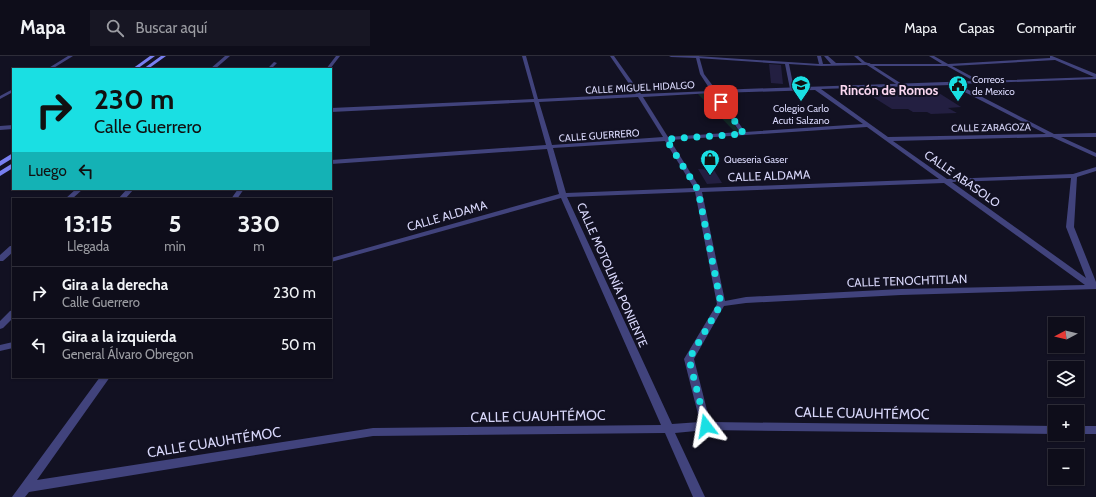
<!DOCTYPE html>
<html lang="es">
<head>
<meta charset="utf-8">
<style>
  :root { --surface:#0e0d1a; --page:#171623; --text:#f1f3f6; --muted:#9b9ca2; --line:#2e2d39 }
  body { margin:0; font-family:Cabin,sans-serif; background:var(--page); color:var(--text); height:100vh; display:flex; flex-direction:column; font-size:15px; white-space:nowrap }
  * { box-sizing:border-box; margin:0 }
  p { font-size:13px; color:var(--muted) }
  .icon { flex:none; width:22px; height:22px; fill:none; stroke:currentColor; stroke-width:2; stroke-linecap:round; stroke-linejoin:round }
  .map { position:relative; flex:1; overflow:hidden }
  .drawer { position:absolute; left:12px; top:142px; width:320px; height:180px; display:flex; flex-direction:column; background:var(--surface); border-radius:0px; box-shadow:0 1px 3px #0004,0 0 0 1px var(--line) }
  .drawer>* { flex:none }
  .hud { position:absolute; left:12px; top:12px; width:320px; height:122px; border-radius:0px; box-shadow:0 1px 3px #0004,0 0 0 1px var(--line); background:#1adfe3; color:#111; overflow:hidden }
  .needle { width:26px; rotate:263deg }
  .fabs { position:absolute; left:1048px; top:261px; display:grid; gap:8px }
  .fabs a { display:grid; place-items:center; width:36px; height:36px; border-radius:0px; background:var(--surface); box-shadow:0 1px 3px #0004,0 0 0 1px var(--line); font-size:20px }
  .pin { position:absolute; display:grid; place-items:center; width:34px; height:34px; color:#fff; margin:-17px; border-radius:8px; box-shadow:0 2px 6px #0006 }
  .me { position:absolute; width:44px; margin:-22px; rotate:346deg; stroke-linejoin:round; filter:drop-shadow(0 0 3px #0008) }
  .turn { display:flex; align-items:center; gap:14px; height:84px; padding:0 16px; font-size:18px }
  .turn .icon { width:52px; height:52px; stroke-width:2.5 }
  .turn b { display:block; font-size:28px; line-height:34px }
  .then { display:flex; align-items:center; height:38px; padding:0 16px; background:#0003; gap:8px; font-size:15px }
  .eta { display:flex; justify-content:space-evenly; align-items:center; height:68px; text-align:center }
  .eta b { font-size:24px; font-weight:700; line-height:28px }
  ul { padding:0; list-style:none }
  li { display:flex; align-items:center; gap:12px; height:52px; padding:0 16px; border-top:1px solid var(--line) }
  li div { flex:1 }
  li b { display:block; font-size:15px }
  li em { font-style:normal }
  header { display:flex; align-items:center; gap:24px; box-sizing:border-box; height:56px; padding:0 20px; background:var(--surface); border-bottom:1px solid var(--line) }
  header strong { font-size:19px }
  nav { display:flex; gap:22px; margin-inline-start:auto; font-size:14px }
  .search { width:280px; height:36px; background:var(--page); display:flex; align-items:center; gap:10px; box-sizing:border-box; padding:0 14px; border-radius:0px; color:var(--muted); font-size:15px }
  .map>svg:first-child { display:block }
  .green { fill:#142b29 }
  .building { fill:#231f41 }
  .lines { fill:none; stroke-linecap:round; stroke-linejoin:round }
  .pedestrian { fill:#41437c; fill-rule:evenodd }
  .minor { fill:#41437c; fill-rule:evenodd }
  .secondary { fill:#787ff0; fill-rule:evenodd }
  .route { stroke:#1adfe3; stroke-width:7; stroke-dasharray:0 12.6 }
  .labels { text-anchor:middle; stroke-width:4; stroke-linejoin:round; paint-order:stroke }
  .far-poi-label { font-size:10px; fill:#d8d7fa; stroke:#121122; text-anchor:start }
  .far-street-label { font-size:10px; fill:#d8d7fa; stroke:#121122 }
  .street-label { font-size:12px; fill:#d8d7fa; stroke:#121122 }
  .far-district-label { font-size:13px; font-weight:bold; fill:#fbd8f1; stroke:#121122 }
  .near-street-label { font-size:14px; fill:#d8d7fa; stroke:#121122 }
</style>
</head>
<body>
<header>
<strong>Mapa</strong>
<div class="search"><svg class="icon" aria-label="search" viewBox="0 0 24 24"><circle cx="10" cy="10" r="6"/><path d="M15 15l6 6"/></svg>Buscar aquí</div>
<nav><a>Mapa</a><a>Capas</a><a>Compartir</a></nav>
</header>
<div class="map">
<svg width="1096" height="441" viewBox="0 0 1096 441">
  <rect width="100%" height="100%" fill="#121122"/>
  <path class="green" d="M 709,37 L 741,77 L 736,77 L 698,38 Z"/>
  <path class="building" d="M 769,8 L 781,9 L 783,28 L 771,27 Z
    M 931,32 L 961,51 L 948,52 L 957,57 L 931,58 L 927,56 L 913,56 L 908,53 L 892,53 L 862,34 Z
    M 698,113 L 714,114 L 722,127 L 707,128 Z"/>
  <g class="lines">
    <path class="pedestrian" d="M 696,0 L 819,8 L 817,0 L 821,0 L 823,8 L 831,8 L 824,0 L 828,0 L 836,7 L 869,7 L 905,30 L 901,31 L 867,9 L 821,10 L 789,8 L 794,33 L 792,34 L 790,33 L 785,8 L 697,2 L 695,1 Z"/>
    <path class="minor" d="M 68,0 L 73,0 L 52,13 L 47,13 Z
      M 225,0 L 230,0 L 215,13 L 210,13 Z
      M 336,0 L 340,0 L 330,13 L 326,13 Z
      M 522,0 L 526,0 L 538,43 L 636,38 L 610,0 L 614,0 L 641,38 L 711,35 L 700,18 L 696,2 L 671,1 L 669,0 L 699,0 L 704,18 L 716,34 L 974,25 L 947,10 L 871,10 L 863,8 L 854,0 L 858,0 L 865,6 L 871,8 L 942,8 L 929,0 L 934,0 L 948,8 L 1050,2 L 1050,0 L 1052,0 L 1096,18 L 1096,23 L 957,28 L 1054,78 L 1096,77 L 1096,81 L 1061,81 L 1096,97 L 1096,101 L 1052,81 L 893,85 L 947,123 L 1073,118 L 1096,111 L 1096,115 L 1077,121 L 1074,171 L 1096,226 L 1096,233 L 901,239 L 746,247 L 724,250 L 694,303 L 710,366 L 1055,370 L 1056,378 L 706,374 L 675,377 L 705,441 L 693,441 L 665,377 L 373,380 L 29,436 L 25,441 L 12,441 L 100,321 L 110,321 L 37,424 L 373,372 L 661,369 L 561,142 L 331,206 L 331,202 L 559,138 L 547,93 L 331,108 L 331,104 L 546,89 L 534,46 L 331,56 L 331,52 L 534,43 ZM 1055,4 L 1094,21 L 980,25 L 952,10 ZM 951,29 L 1046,78 L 888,81 L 821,33 ZM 815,34 L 863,68 L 745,76 L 718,37 ZM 713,37 L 740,76 L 668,81 L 643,41 ZM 638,41 L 663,81 L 552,89 L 539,46 ZM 867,71 L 939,123 L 700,132 L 670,84 ZM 665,85 L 694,132 L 566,137 L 553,92 ZM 1071,122 L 1066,171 L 1086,222 L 952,126 ZM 944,127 L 1085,229 L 901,233 L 746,241 L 725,245 L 702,136 ZM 695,136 L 717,248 L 684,303 L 700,366 L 672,368 L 567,141 Z
      M 274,6 L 277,7 L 271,13 L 267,13 Z
      M 13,33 L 13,36 L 0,43 L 0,40 Z
      M 13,69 L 13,73 L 0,74 L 0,70 Z
      M 76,133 L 83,133 L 72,143 L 65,143 Z
      M 127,133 L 134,133 L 125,143 L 118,143 Z
      M 238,133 L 244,133 L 237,143 L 231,143 Z
      M 10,190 L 13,190 L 13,196 L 3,205 L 0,205 L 0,199 Z
      M 13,254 L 13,262 L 3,272 L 0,273 L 0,265 L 10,255 Z
      M 13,286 L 13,292 L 0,295 L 0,289 Z
      M 1077,370 L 1096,370 L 1096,378 L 1076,378 Z"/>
    <path class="secondary" d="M 150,0 L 155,0 L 137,13 L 132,13 Z
      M 161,0 L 166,0 L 148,13 L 143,13 Z
      M 13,97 L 13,102 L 0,110 L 0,105 Z
      M 13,107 L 13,112 L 0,120 L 0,115 Z"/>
  </g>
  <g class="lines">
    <path class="route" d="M 706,370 L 689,303 L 721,248 L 698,134 L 666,83 L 744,78 L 721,46"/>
  </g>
  <defs>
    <symbol id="university-pin" viewBox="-11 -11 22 30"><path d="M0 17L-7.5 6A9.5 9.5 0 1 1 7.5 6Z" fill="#1adfe3" stroke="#121122"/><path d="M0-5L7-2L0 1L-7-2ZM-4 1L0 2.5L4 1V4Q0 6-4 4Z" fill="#111"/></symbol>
    <symbol id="civic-pin" viewBox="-11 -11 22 30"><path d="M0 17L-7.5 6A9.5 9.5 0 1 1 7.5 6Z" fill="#1adfe3" stroke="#121122"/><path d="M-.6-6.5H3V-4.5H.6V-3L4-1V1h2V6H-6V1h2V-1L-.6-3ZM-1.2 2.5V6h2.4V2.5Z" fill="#111"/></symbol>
    <symbol id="shop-pin" viewBox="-11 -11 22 30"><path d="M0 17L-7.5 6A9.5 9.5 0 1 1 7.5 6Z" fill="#1adfe3" stroke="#121122"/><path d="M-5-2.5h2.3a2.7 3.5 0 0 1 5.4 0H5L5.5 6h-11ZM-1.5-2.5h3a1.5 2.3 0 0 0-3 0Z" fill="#111"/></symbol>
  </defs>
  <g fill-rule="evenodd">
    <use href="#university-pin" x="790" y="18" width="22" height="30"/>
    <use href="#civic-pin" x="947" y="18" width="22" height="30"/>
    <use href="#shop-pin" x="699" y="92" width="22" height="30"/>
  </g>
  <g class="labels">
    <g class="far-poi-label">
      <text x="972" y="27">Correos<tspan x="972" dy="12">de Mexico</tspan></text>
      <text x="801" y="56" text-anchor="middle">Colegio Carlo<tspan x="801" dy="12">Acuti Salzano</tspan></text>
      <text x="724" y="107">Queseria Gaser</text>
    </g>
    <g class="far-street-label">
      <text transform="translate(640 31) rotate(-3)" y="4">CALLE MIGUEL HIDALGO</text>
      <text transform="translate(991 71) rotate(-1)" y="4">CALLE ZARAGOZA</text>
      <text transform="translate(599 79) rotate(-4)" y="4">CALLE GUERRERO</text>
    </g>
    <g class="street-label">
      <text transform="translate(769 120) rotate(-2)" y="4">CALLE ALDAMA</text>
      <text transform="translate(962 123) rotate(35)" y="4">CALLE ABASOLO</text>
      <text transform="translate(447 160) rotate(-16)" y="4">CALLE ALDAMA</text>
      <text transform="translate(612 219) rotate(66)" y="4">CALLE MOTOLINÍA PONIENTE</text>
      <text transform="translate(907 225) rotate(-2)" y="4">CALLE TENOCHTITLAN</text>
    </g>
    <g class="far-district-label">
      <text x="889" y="39">Rincón de Romos</text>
    </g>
    <g class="near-street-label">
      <text transform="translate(862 357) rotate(1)" y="5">CALLE CUAUHTÉMOC</text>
      <text transform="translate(538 360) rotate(-1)" y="5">CALLE CUAUHTÉMOC</text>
      <text transform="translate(214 386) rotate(-9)" y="5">CALLE CUAUHTÉMOC</text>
    </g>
  </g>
</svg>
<div class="fabs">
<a><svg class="needle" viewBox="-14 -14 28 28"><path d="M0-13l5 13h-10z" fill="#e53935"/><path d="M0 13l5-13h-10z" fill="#9b9ca2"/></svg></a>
<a><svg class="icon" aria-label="layers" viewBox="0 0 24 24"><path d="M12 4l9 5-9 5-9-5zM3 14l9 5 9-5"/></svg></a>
<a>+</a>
<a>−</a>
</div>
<div class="pin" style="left:721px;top:46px;background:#d93025"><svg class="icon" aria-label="arrive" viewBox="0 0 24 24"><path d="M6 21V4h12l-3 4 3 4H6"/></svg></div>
<svg class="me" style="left:706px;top:370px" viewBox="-20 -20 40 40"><path d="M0-17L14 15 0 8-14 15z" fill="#1adfe3" stroke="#fff" stroke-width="4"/></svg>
<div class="hud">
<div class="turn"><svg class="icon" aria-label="right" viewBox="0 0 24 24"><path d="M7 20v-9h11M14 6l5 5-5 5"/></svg><div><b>230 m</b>Calle Guerrero</div></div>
<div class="then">Luego<svg class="icon" aria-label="left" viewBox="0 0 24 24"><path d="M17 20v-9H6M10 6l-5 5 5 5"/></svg></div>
</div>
<section class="drawer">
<div class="eta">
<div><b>13:15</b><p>Llegada</p></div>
<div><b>5</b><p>min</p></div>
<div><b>330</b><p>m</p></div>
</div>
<ul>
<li><svg class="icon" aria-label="right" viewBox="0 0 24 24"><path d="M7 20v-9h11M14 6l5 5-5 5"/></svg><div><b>Gira a la derecha</b><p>Calle Guerrero</p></div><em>230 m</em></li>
<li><svg class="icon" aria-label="left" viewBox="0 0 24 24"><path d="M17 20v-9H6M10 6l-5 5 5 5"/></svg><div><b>Gira a la izquierda</b><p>General Álvaro Obregon</p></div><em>50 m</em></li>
</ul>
</section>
</div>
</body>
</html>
